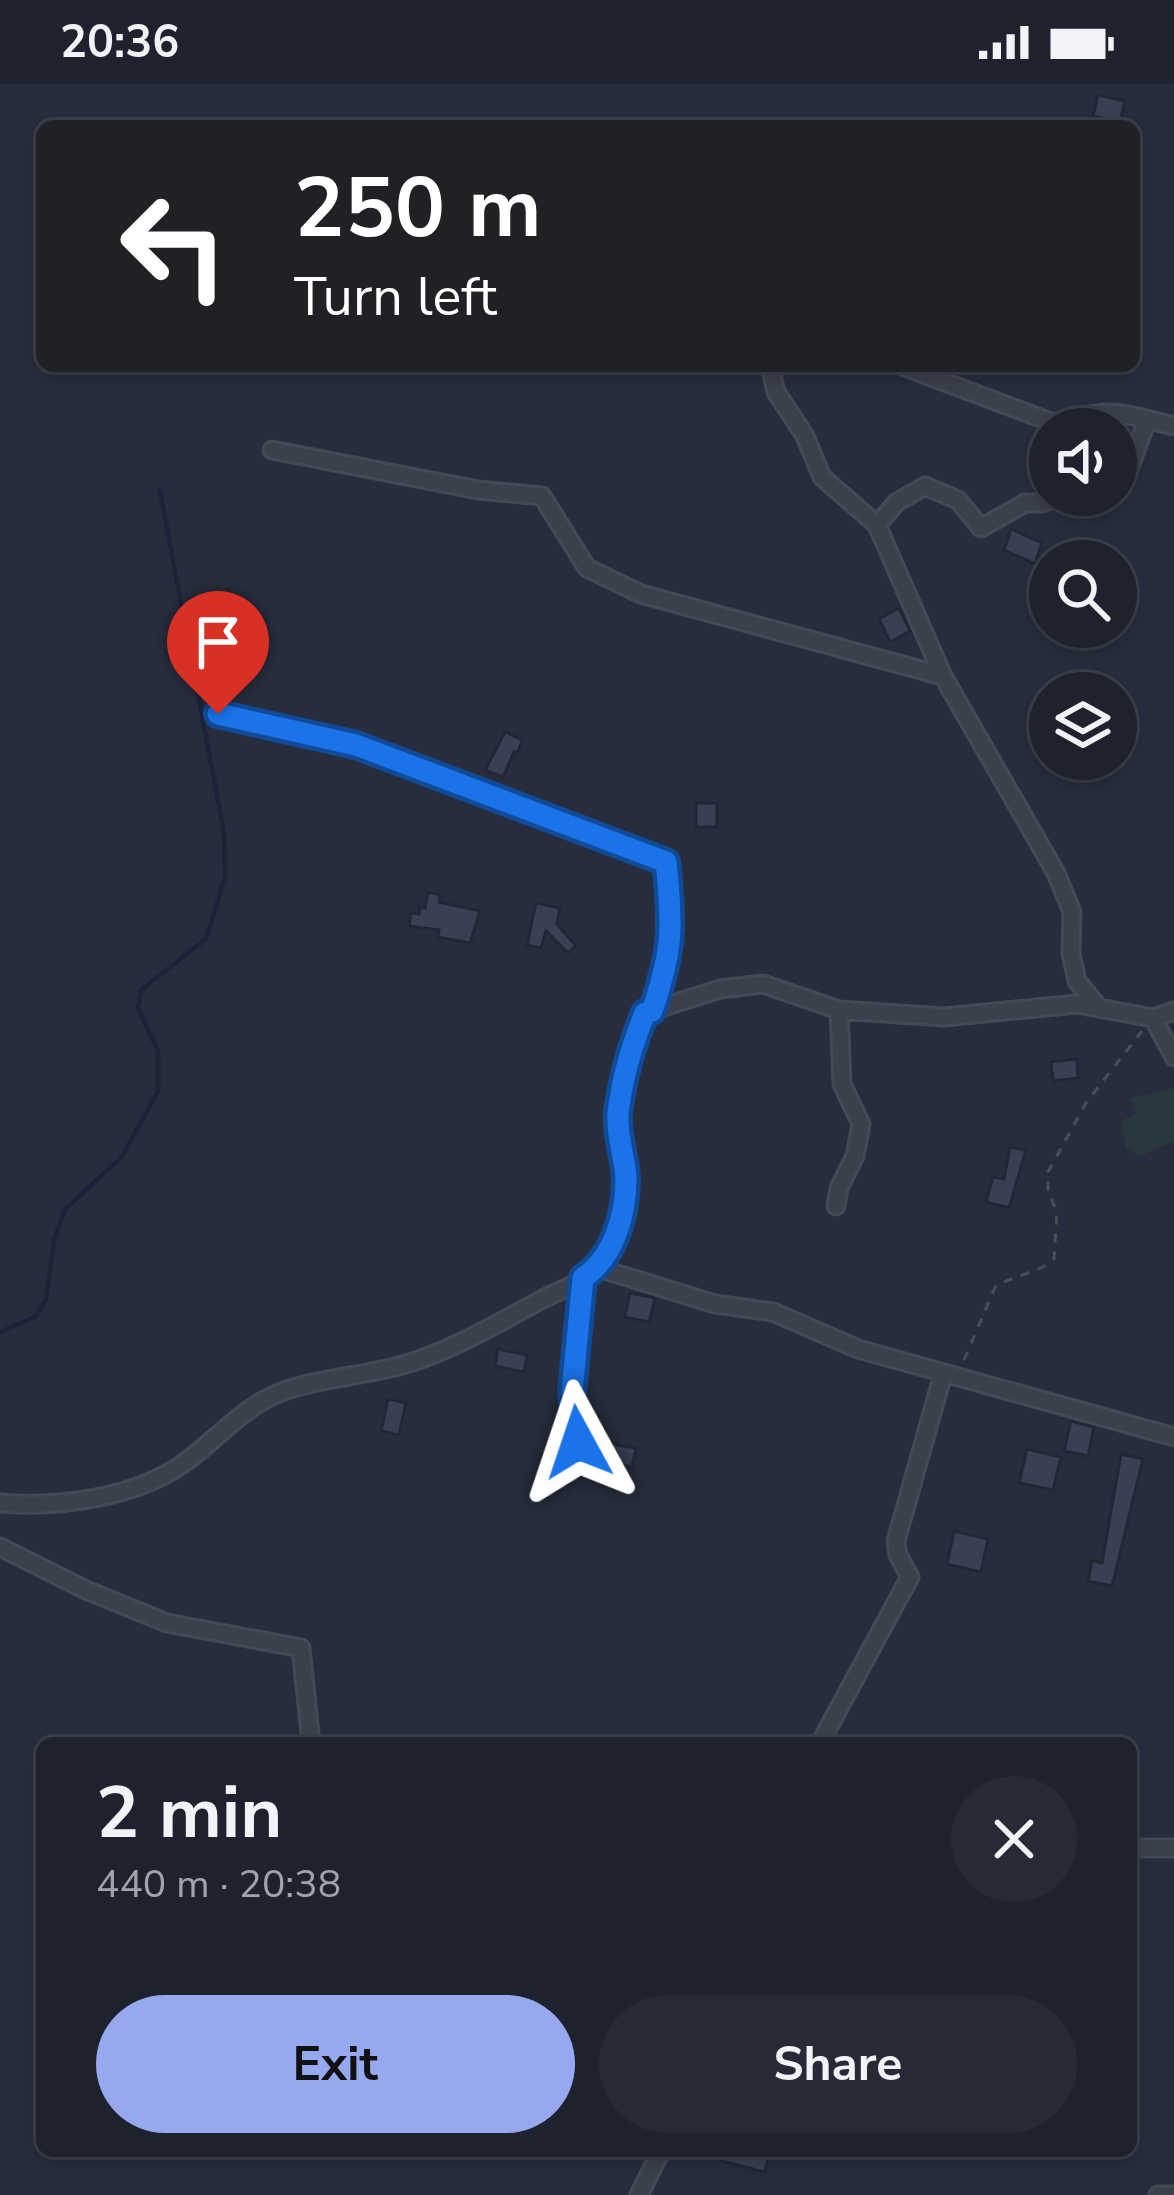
<!DOCTYPE html>
<html lang="en">
<head>
<meta charset="utf-8">
<style>
  :root { --surface:#1d222e; --page:#252a36; --text:#f1f3f6; --muted:#a0a4aa; --line:#3b3f4a; --accent:#96a9ef }
  body { margin:0; font-family:"Nunito Sans",sans-serif; background:var(--page); color:var(--text); height:100vh; display:flex; flex-direction:column; font-size:45px; white-space:nowrap }
  * { box-sizing:border-box; margin:0 }
  p { font-size:39px; color:var(--muted) }
  .icon { flex:none; width:66px; height:66px; fill:none; stroke:currentColor; stroke-width:2; stroke-linecap:round; stroke-linejoin:round }
  .map { position:relative; flex:1; overflow:hidden }
  .details { position:absolute; left:36px; top:1653px; width:1101px; height:420px; display:flex; flex-direction:column; background:var(--surface); border-radius:18px; box-shadow:0 6px 18px #0003,0 0 0 3px var(--line) }
  .details>* { flex:none }
  .hud { position:absolute; left:36px; top:36px; width:1104px; height:252px; border-radius:18px; box-shadow:0 6px 18px #0003,0 0 0 3px var(--line); background:#202124; color:#fff; overflow:hidden }
  .controls { position:absolute; left:1029px; top:324px; display:grid; gap:24px }
  .controls a { display:grid; place-items:center; width:108px; height:108px; border-radius:50%; background:var(--surface); box-shadow:0 6px 18px #0003,0 0 0 3px var(--line); font-size:60px }
  .pin { position:absolute; display:grid; place-items:center; width:102px; height:102px; color:#fff; margin:-123px -51px; border-radius:50% 50% 50% 0; rotate:-45deg; box-shadow:0 0 12px #0007 }
  .pin .icon { rotate:45deg }
  .me { position:absolute; width:132px; margin:-66px; rotate:355deg; stroke-linejoin:round; filter:drop-shadow(0 0 9px #0008) }
  .turn { display:flex; align-items:center; gap:42px; height:252px; padding:0 60px; font-size:54px }
  .turn .icon { width:156px; height:156px; stroke-width:2.5 }
  .turn b { display:block; font-size:84px; line-height:102px }
  .round { display:grid; place-items:center; flex:none; width:126px; height:126px; border-radius:63px; background:var(--page) }
  .overview { display:flex; align-items:center; justify-content:space-between; height:204px; padding:0 60px }
  h1 { font-size:72px; font-weight:700; line-height:90px }
  .button { display:flex; gap:24px; margin-top:auto; padding:24px 60px }
  .button a { flex:1; height:138px; border-radius:72px; background:var(--accent); color:#111; font-size:48px; font-weight:700; line-height:138px; text-align:center }
  .button a+a { background:var(--page); color:var(--text) }
  .status { display:flex; justify-content:space-between; align-items:center; height:84px; padding:0 60px; background:var(--surface); direction:ltr }
  .status svg { height:33px; fill:currentColor }
  .map>svg:first-child { display:block }
  .green { fill:#29383e }
  .lines { fill:none; stroke-linecap:round; stroke-linejoin:round }
  .stream { stroke:#1b233a; stroke-width:4.5 }
  .building { fill:#3a4053; stroke:#222735; stroke-width:3 }
  .minor-casing { stroke:#444956; stroke-width:21 }
  .path { stroke:#425156; stroke-width:3; stroke-dasharray:9 9; stroke-linecap:butt }
  .minor { stroke:#3b404d; stroke-width:15 }
  .route-casing { stroke:#114b97; stroke-width:30 }
  .route { stroke:#1a73e8; stroke-width:21 }
</style>
</head>
<body>
<div class="status"><b>20:36</b><svg viewBox="0 0 49 12"><path d="M0 12V9h3v3zM5 12V6h3v6zM10 12V3h3v9zM15 12V0h3v12zM26 1h20v11H26zM47 4h2v5h-2z"/></svg></div>
<div class="map">
<svg width="1174" height="2111" viewBox="0 0 1174 2111">
  <rect width="100%" height="100%" fill="#272d3d"/>
  <path class="green" d="M 1174,1004 L 1174,1057 L 1140,1072 L 1126,1063 L 1121,1037 L 1138,1029 L 1131,1014 Z"/>
  <g class="lines">
    <path class="stream" d="M 0,1248 L 35,1233 L 46,1216 L 54,1156 L 65,1125 L 121,1074 L 158,1007 L 158,967 L 138,924 L 141,906 L 206,855 L 225,793 L 224,749 L 160,407"/>
  </g>
  <path class="building" d="M 1098,11 L 1125,17 L 1120,38 L 1093,32 Z
    M 1011,445 L 1042,459 L 1035,480 L 1004,466 Z
    M 899,524 L 910,547 L 890,558 L 879,535 Z
    M 505,648 L 523,656 L 517,669 L 514,668 L 503,693 L 485,686 Z
    M 696,719 L 717,719 L 717,743 L 696,743 Z
    M 428,808 L 440,811 L 439,818 L 480,827 L 470,859 L 438,853 L 439,846 L 409,842 L 411,829 L 419,830 L 420,823 L 425,824 Z
    M 536,819 L 560,824 L 557,840 L 576,862 L 568,869 L 546,847 L 541,864 L 527,861 Z
    M 1077,975 L 1078,994 L 1053,997 L 1051,978 Z
    M 1010,1063 L 1026,1066 L 1009,1124 L 986,1118 L 993,1093 L 1004,1095 Z
    M 630,1209 L 655,1214 L 649,1238 L 625,1233 Z
    M 498,1265 L 527,1271 L 524,1288 L 495,1282 Z
    M 388,1315 L 406,1319 L 399,1351 L 381,1347 Z
    M 1071,1337 L 1094,1343 L 1088,1372 L 1064,1367 Z
    M 612,1360 L 636,1364 L 632,1383 L 610,1379 Z
    M 1027,1365 L 1061,1373 L 1053,1406 L 1019,1399 Z
    M 1121,1370 L 1143,1375 L 1112,1502 L 1088,1497 L 1092,1477 L 1102,1479 Z
    M 954,1447 L 988,1455 L 981,1488 L 947,1480 Z
    M 706,2067 L 770,2067 L 765,2088 L 706,2073 Z"/>
  <g class="lines">
    <defs>
      <path id="minor" d="M 770,282 L 776,308 L 805,352 L 822,393 L 877,441 L 943,592 L 1056,789 L 1072,828 L 1071,870 L 1077,897 L 1099,924
        M 902,282 L 1051,338 C 1071,340 1087,329 1107,329 C 1129,329 1153,337 1174,342
        M 272,366 L 478,406 L 542,412 L 587,484 L 641,510 L 943,592
        M 1116,388 L 1130,383 L 1147,336
        M 877,441 L 897,418 L 925,402 L 958,416 L 981,444 L 1025,419 L 1042,419 L 1062,411
        M 218,630 L 356,661 L 666,778 C 673,843 673,865 652,927
        M 1153,934 L 1174,973
        M 836,1122 L 839,1104 L 855,1072 L 861,1040 L 842,1000 L 839,926
        M 598,1184 L 715,1220 L 773,1228 L 858,1265 L 1174,1353
        M 578,1358 L 571,1308 L 583,1194
        M 0,1419 C 58,1424 135,1414 184,1379 C 215,1357 243,1323 279,1309 C 318,1294 363,1292 403,1281 C 453,1266 498,1239 543,1215 C 560,1206 586,1198 598,1183 C 638,1137 618,1086 618,1034 C 618,1000 632,961 645,929 L 720,905 L 763,900 L 839,926 L 944,933 L 1077,920 L 1153,934 L 1174,927
        M 0,1463 L 86,1506 L 167,1539 L 301,1564 L 311,1659
        M 820,1659 L 910,1493 L 898,1471 L 896,1457 L 943,1290
        M 1131,1764 L 1174,1764
        M 639,2111 L 661,2067
        M 1158,2111 L 1172,2111"/>
    </defs>
    <use href="#minor" class="minor-casing"/>
    <path class="path" d="M 964,1276 L 996,1201 L 1043,1183 L 1054,1175 L 1057,1128 L 1048,1107 L 1048,1088 L 1086,1019 L 1142,947"/>
    <use href="#minor" class="minor"/>
  </g>
  <g class="lines">
    <defs>
      <path id="route" d="M 218,630 L 356,661 L 666,778 C 673,843 673,865 652,927 L 645,929 C 632,961 622,995 618,1029 C 616,1051 625,1073 626,1094 C 626,1131 614,1173 583,1194 L 572,1308 L 578,1358"/>
    </defs>
    <use href="#route" class="route-casing"/>
    <use href="#route" class="route"/>
  </g>
</svg>
<div class="controls">
<a><svg class="icon" aria-label="sound" viewBox="0 0 24 24"><path d="M4 9h4l5-4v14l-5-4H4zM17 9q2 3 0 6"/></svg></a>
<a><svg class="icon" aria-label="search" viewBox="0 0 24 24"><circle cx="10" cy="10" r="6"/><path d="M15 15l6 6"/></svg></a>
<a><svg class="icon" aria-label="layers" viewBox="0 0 24 24"><path d="M12 4l9 5-9 5-9-5zM3 14l9 5 9-5"/></svg></a>
</div>
<div class="pin" style="left:218px;top:630px;background:#d93025"><svg class="icon" aria-label="arrive" viewBox="0 0 24 24"><path d="M6 21V4h12l-3 4 3 4H6"/></svg></div>
<svg class="me" style="left:578px;top:1358px" viewBox="-20 -20 40 40"><path d="M0-17L14 15 0 8-14 15z" fill="#1a73e8" stroke="#fff" stroke-width="4"/></svg>
<div class="hud">
<div class="turn"><svg class="icon" aria-label="left" viewBox="0 0 24 24"><path d="M17 20v-9H6M10 6l-5 5 5 5"/></svg><div><b>250 m</b>Turn left</div></div>
</div>
<section class="details">
<div class="overview"><div><h1>2 min</h1><p>440 m · 20:38</p></div><a class="round"><svg class="icon" aria-label="close" viewBox="0 0 24 24"><path d="M6 6l12 12M18 6L6 18"/></svg></a></div>
<div class="button"><a>Exit</a><a>Share</a></div>
</section>
</div>
</body>
</html>
